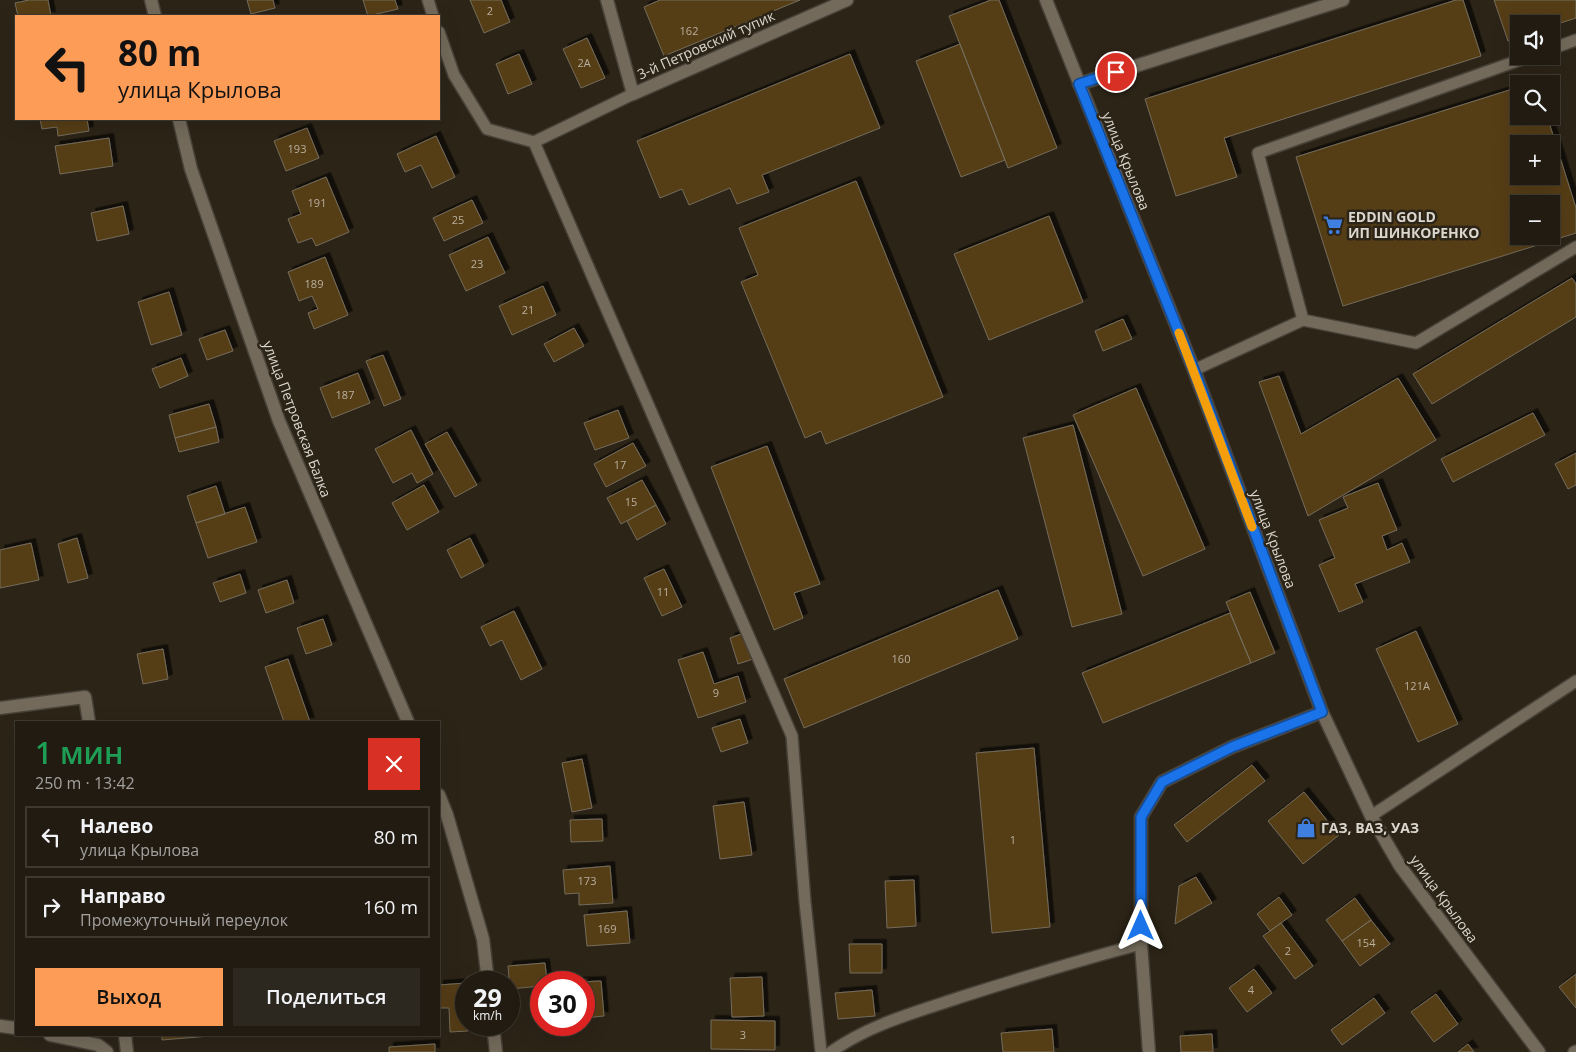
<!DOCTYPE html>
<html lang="ru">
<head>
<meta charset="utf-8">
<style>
  :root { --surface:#211b11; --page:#2d281f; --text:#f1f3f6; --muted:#a2a19f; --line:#3e3931; --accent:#fd9c57 }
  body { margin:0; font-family:"Open Sans",sans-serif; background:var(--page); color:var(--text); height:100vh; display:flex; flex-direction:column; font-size:19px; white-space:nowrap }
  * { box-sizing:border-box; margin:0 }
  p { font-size:16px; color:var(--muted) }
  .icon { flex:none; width:28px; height:28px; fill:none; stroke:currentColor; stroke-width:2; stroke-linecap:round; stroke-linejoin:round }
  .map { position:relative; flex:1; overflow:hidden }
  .sheet { position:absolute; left:15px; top:721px; width:425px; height:315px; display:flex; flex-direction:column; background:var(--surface); border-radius:0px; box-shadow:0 5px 20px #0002,0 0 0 1px var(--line) }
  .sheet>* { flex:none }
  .top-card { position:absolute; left:15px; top:15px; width:425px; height:105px; border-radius:0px; box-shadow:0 5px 20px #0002,0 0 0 1px var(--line); background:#fd9c57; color:#111; overflow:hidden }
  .buttons { position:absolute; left:1510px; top:15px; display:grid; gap:10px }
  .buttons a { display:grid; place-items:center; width:50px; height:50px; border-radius:0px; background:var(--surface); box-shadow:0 5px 20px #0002,0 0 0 1px var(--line); font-size:25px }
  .speed { position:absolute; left:455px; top:971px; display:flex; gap:10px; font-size:25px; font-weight:700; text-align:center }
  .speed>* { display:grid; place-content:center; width:65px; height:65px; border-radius:50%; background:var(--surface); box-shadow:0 5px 20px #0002,0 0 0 1px var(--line); line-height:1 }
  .speed small { font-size:12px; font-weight:400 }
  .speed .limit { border:8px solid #d22; background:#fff; color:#111 }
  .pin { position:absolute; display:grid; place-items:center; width:42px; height:42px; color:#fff; margin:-21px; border:2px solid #fff; border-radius:50%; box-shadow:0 1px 5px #0007 }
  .me { position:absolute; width:55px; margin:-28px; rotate:0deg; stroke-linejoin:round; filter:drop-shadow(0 0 4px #0008) }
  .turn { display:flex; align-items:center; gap:18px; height:105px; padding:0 20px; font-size:22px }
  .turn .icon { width:65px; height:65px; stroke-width:2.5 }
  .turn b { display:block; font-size:35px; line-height:42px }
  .round { display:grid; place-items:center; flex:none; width:52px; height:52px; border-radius:0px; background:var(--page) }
  .overview { display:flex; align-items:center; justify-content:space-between; height:85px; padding:0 20px }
  h1 { font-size:30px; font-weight:600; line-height:38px; color:#1e9e55 }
  .cta { display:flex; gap:10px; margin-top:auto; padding:10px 20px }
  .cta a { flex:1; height:58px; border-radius:0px; background:var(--accent); color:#111; font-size:20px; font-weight:600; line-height:58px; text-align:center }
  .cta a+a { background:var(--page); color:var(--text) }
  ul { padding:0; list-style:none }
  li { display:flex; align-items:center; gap:15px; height:62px; margin:0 10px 8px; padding:0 10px; border:2px solid var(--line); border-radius:0px }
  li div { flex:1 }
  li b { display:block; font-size:19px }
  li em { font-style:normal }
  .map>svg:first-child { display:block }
  .building { fill:#543e13; stroke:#756c5d; fill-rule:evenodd; filter:url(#shadow) }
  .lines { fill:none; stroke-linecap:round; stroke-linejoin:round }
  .lane-casing { stroke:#484138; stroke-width:14 }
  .street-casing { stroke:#484138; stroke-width:15 }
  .secondary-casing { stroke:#484138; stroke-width:15 }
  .lane { stroke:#736a5b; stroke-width:11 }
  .street { stroke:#736a5b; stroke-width:12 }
  .secondary { stroke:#736a5b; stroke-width:12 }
  .route-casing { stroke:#114b97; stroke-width:12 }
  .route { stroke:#1a73e8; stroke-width:9 }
  .slow { stroke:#f59e0b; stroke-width:9 }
  .labels { text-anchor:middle; stroke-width:5; stroke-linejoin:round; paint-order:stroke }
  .number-label { font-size:11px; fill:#b9b09f }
  .street-label { font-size:14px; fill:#dbd6ce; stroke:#2c2417 }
  .poi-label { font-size:14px; font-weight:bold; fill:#dbd6ce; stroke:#2c2417; text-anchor:start }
</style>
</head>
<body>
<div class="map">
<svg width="1576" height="1052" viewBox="0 0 1576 1052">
  <defs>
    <filter id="shadow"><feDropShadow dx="4.5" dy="-4.5" stdDeviation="0" flood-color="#0009"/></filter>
  </defs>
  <rect width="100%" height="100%" fill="#2c2417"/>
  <path class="building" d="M 29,0 L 48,0 L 51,16 L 18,16 L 15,3 Z
    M 247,0 L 273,0 L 275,8 L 251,14 Z
    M 363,0 L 395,0 L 398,9 L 368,16 Z
    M 470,0 L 501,0 L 510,22 L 484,33 Z
    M 660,0 L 800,0 L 664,56 L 644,7 Z
    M 991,0 L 999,0 L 1057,148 L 1008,168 L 949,16 Z
    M 1456,0 L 1463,0 L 1481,56 L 1224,138 L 1237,177 L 1176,196 L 1145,99 Z
    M 1494,0 L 1576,0 L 1576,18 L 1551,26 L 1551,24 L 1519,24 L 1519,37 L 1508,41 Z
    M 587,38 L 605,78 L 581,88 L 563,49 Z
    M 960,44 L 1005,160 L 961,177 L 916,61 Z
    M 519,54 L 532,84 L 508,94 L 496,64 Z
    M 850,54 L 880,128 L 762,175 L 769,192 L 737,204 L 730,188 L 689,205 L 682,189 L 660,198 L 637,141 Z
    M 1519,87 L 1519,116 L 1547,116 L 1576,208 L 1576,233 L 1343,306 L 1296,157 ZM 1519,144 L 1551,144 L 1551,176 L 1519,176 ZM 1519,204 L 1551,204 L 1551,236 L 1519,236 Z
    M 40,119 L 87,119 L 89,131 L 58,136 L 57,127 L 42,129 Z
    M 307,128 L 319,158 L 286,171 L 274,141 Z
    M 436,136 L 455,177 L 432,188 L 421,165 L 405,172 L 397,154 Z
    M 109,138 L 113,166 L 60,174 L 55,146 Z
    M 326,177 L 349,232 L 316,246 L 312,238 L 298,243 L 288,219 L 301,214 L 292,191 Z
    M 856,181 L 943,397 L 826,444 L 821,431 L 805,438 L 741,282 L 758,275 L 739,228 Z
    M 472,200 L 483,223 L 444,241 L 433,218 Z
    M 123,206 L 129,234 L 97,241 L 91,213 Z
    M 1049,216 L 1083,302 L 989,340 L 954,254 Z
    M 488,237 L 505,273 L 466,291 L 449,255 Z
    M 325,257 L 348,315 L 314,329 L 308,313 L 318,309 L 312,296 L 299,301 L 288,272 Z
    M 1572,278 L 1576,284 L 1576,317 L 1432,404 L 1413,374 Z
    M 543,286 L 556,315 L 512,335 L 499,306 Z
    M 169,292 L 182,335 L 151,345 L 138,302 Z
    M 1123,319 L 1132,339 L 1103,351 L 1095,331 Z
    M 574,328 L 584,346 L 554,362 L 544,344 Z
    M 225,330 L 233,351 L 207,360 L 199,339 Z
    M 383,355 L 401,399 L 384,406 L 366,361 Z
    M 181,358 L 188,376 L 160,388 L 152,369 Z
    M 358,373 L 370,403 L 332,418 L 320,388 Z
    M 1279,376 L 1301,434 L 1398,378 L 1436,440 L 1308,516 L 1259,382 Z
    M 1136,388 L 1205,549 L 1143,576 L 1073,415 Z
    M 209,404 L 216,427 L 175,438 L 169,415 Z
    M 618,410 L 629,438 L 595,450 L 584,423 Z
    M 1533,413 L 1545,435 L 1453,482 L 1441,459 Z
    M 1073,425 L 1122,614 L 1072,627 L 1023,438 Z
    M 216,427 L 219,442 L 179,452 L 175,438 Z
    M 411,430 L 433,474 L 417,483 L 412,473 L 393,483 L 375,449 Z
    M 447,432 L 477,485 L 455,497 L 425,444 Z
    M 633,443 L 646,466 L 606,487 L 594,464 Z
    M 767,446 L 820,584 L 794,593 L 803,618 L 774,630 L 711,467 Z
    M 1576,453 L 1576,485 L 1568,489 L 1555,464 Z
    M 642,480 L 656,505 L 621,524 L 607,498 Z
    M 1378,483 L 1397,530 L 1382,536 L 1387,550 L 1402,543 L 1410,562 L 1355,584 L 1363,602 L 1339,612 L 1319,565 L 1335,558 L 1319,520 L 1348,508 L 1343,497 Z
    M 424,485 L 439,512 L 407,530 L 392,503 Z
    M 216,486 L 225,514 L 196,523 L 187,496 Z
    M 656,505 L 666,524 L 637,540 L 627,521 Z
    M 245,507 L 257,542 L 208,558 L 196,523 Z
    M 77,538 L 88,578 L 68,583 L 58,544 Z
    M 470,538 L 484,566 L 461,578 L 447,550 Z
    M 31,543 L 39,580 L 0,588 L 0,550 Z
    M 664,569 L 682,607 L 662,616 L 644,578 Z
    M 240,574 L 246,593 L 220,602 L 213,583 Z
    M 287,580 L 294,603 L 266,613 L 258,590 Z
    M 998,590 L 1018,639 L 804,728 L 784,679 Z
    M 1250,592 L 1275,653 L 1251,663 L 1226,602 Z
    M 514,611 L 542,669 L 521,680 L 502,640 L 490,646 L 481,627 Z
    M 1230,613 L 1251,663 L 1103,723 L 1082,673 Z
    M 323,619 L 332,645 L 306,654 L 297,628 Z
    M 1416,631 L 1458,724 L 1418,742 L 1376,649 Z
    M 744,633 L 753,659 L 738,664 L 730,638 Z
    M 163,649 L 168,679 L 143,684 L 137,654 Z
    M 703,652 L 714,684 L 738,676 L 746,702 L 698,718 L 678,660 Z
    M 288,659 L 310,722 L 284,722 L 265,667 Z
    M 740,719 L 748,743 L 721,752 L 712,728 Z
    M 1034,748 L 1050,927 L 992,933 L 976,753 Z
    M 582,759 L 592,808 L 572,812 L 562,763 Z
    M 1252,765 L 1265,781 L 1187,842 L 1174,825 Z
    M 1304,792 L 1339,835 L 1303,864 L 1268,821 Z
    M 744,802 L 752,855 L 720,859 L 713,806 Z
    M 602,819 L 603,841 L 571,842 L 570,820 Z
    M 610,866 L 613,903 L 579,905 L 579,893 L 565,894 L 563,870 Z
    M 1196,877 L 1212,903 L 1175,924 L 1179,886 Z
    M 914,880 L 916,926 L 887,928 L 885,881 Z
    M 1279,897 L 1292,915 L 1270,931 L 1257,914 Z
    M 1355,898 L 1371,920 L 1342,941 L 1326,920 Z
    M 627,911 L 630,943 L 587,946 L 584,915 Z
    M 1371,920 L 1390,944 L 1360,966 L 1342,941 Z
    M 1281,923 L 1313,966 L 1295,979 L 1263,936 Z
    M 849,944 L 882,944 L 882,973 L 850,973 Z
    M 545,963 L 547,982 L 541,982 L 541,986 L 510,989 L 508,966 Z
    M 1254,969 L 1272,993 L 1247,1012 L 1229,988 Z
    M 1576,974 L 1576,1008 L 1559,987 Z
    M 762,977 L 764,1016 L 732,1017 L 730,978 Z
    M 601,981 L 604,1016 L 584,1018 L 584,982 L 578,982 Z
    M 466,983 L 466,1025 L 468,1025 L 468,1031 L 450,1032 L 449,1008 L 439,1008 L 439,985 Z
    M 872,990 L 875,1016 L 838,1019 L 835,993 Z
    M 1436,994 L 1458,1024 L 1434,1042 L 1411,1012 Z
    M 1374,998 L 1385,1013 L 1342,1045 L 1331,1030 Z
    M 711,1020 L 775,1021 L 775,1050 L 711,1049 Z
    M 1052,1029 L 1054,1052 L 1003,1052 L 1001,1033 Z
    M 1212,1034 L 1213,1052 L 1181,1052 L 1180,1036 Z
    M 162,1035 L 222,1035 L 162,1040 Z
    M 380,1035 L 423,1035 L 423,1036 L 380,1036 Z
    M 435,1044 L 435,1052 L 389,1052 L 389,1047 Z
    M 1468,1044 L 1474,1052 L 1458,1052 Z"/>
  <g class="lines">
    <defs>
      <path id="lane" d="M 428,0 L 433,16
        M 439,32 L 454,75 L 487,129 L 534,142
        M 1551,49 L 1576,40
        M 633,94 L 534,142 L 792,736 L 805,902 L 821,1052
        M 1303,320 L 1416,343 L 1576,247
        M 1194,370 L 1303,320 L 1258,153 L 1531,56
        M 1371,816 L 1576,681
        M 831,1052 C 870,1024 917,1012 961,997 C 1021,978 1080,960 1141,944
        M 1574,1052 L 1576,1051"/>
      <path id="street" d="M 151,0 L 155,16
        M 607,0 L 633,94 L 847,0
        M 1079,84 L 1343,0
        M 179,119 L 191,169 L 279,421 L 408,722
        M 0,708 L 85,697 L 89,722
        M 439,795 L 447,815 L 483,939 L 488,982
        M 493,1025 L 496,1052
        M 0,1026 L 16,1028
        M 50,1035 L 98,1045 L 107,1052
        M 125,1035 L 127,1052
        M 1149,1052 L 1141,944 L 1141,817 L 1162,782 L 1232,747 L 1322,712"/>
      <path id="secondary" d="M 1046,0 L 1194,370 L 1322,712 L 1371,816 L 1400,866 L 1539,1052"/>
    </defs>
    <use href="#lane" class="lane-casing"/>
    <use href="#street" class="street-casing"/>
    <use href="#secondary" class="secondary-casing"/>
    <use href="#lane" class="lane"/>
    <use href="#street" class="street"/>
    <use href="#secondary" class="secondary"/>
  </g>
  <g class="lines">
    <defs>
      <path id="route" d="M 1116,72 L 1079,84 L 1194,370 L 1322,712 L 1232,747 L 1162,782 L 1141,817 L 1141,926"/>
    </defs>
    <use href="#route" class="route-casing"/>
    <use href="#route" class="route"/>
    <path class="slow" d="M 1179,333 L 1252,527"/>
  </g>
  <defs>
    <symbol id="supermarket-bare" viewBox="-9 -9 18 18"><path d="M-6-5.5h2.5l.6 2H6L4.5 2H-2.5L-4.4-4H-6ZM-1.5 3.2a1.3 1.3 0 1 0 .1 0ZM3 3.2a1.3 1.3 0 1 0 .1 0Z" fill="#3f7fe0" stroke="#2c2417" stroke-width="2.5" paint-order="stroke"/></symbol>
    <symbol id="shop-bare" viewBox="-9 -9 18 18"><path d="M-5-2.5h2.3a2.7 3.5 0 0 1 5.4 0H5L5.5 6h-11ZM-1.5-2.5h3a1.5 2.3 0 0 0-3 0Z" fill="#3f7fe0" stroke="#2c2417" stroke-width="2.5" paint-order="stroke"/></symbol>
  </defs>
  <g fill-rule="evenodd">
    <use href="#supermarket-bare" x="1319" y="211" width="28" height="28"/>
    <use href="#shop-bare" x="1292" y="814" width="28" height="28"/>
  </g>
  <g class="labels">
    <g class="number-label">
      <text x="490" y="15">2</text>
      <text x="689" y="35">162</text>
      <text x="584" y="67">2А</text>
      <text x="297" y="153">193</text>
      <text x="317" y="207">191</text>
      <text x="458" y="224">25</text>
      <text x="477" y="268">23</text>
      <text x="314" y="288">189</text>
      <text x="528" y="314">21</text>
      <text x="345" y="399">187</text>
      <text x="620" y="469">17</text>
      <text x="631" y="506">15</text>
      <text x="663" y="596">11</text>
      <text x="901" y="663">160</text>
      <text x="1417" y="690">121А</text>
      <text x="716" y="697">9</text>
      <text x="1013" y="844">1</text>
      <text x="587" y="885">173</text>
      <text x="607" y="933">169</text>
      <text x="1366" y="947">154</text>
      <text x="1288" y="955">2</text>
      <text x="1251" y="994">4</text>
      <text x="743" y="1039">3</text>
    </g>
    <g class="street-label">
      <text transform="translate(706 45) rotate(-24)" y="5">3-й Петровский тупик</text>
      <text transform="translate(1126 161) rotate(68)" y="5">улица Крылова</text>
      <text transform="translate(297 419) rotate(69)" y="5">улица Петровская Балка</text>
      <text transform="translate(1273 539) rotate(69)" y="5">улица Крылова</text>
      <text transform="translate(1444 899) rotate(54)" y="5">улица Крылова</text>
    </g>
    <g class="poi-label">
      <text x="1348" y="222">EDDIN GOLD<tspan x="1348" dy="16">ИП ШИНКОРЕНКО</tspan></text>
      <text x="1321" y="833">ГАЗ, ВАЗ, УАЗ</text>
    </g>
  </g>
</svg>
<div class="buttons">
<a><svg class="icon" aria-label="sound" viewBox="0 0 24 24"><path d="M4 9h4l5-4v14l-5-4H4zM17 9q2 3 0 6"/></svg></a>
<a><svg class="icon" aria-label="search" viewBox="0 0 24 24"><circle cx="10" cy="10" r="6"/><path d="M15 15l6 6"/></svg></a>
<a>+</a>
<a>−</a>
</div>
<div class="speed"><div>29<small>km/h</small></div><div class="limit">30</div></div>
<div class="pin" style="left:1116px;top:72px;background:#d93025"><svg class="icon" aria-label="arrive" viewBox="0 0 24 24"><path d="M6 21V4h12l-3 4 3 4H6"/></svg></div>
<svg class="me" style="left:1141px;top:926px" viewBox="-20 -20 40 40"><path d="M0-17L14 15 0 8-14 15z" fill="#1a73e8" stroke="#fff" stroke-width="4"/></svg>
<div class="top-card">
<div class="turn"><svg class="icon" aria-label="left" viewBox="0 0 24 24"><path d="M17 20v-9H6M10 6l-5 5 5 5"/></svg><div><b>80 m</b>улица Крылова</div></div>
</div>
<section class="sheet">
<div class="overview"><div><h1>1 мин</h1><p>250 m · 13:42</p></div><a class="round" style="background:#d93025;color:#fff"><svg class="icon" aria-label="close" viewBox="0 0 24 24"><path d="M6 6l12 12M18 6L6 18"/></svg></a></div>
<ul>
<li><svg class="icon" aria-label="left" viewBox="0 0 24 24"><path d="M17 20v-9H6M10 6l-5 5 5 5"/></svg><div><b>Налево</b><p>улица Крылова</p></div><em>80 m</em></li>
<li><svg class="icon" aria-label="right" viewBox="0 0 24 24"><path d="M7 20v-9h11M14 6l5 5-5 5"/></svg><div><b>Направо</b><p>Промежуточный переулок</p></div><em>160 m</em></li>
</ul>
<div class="cta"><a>Выход</a><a>Поделиться</a></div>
</section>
</div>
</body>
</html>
